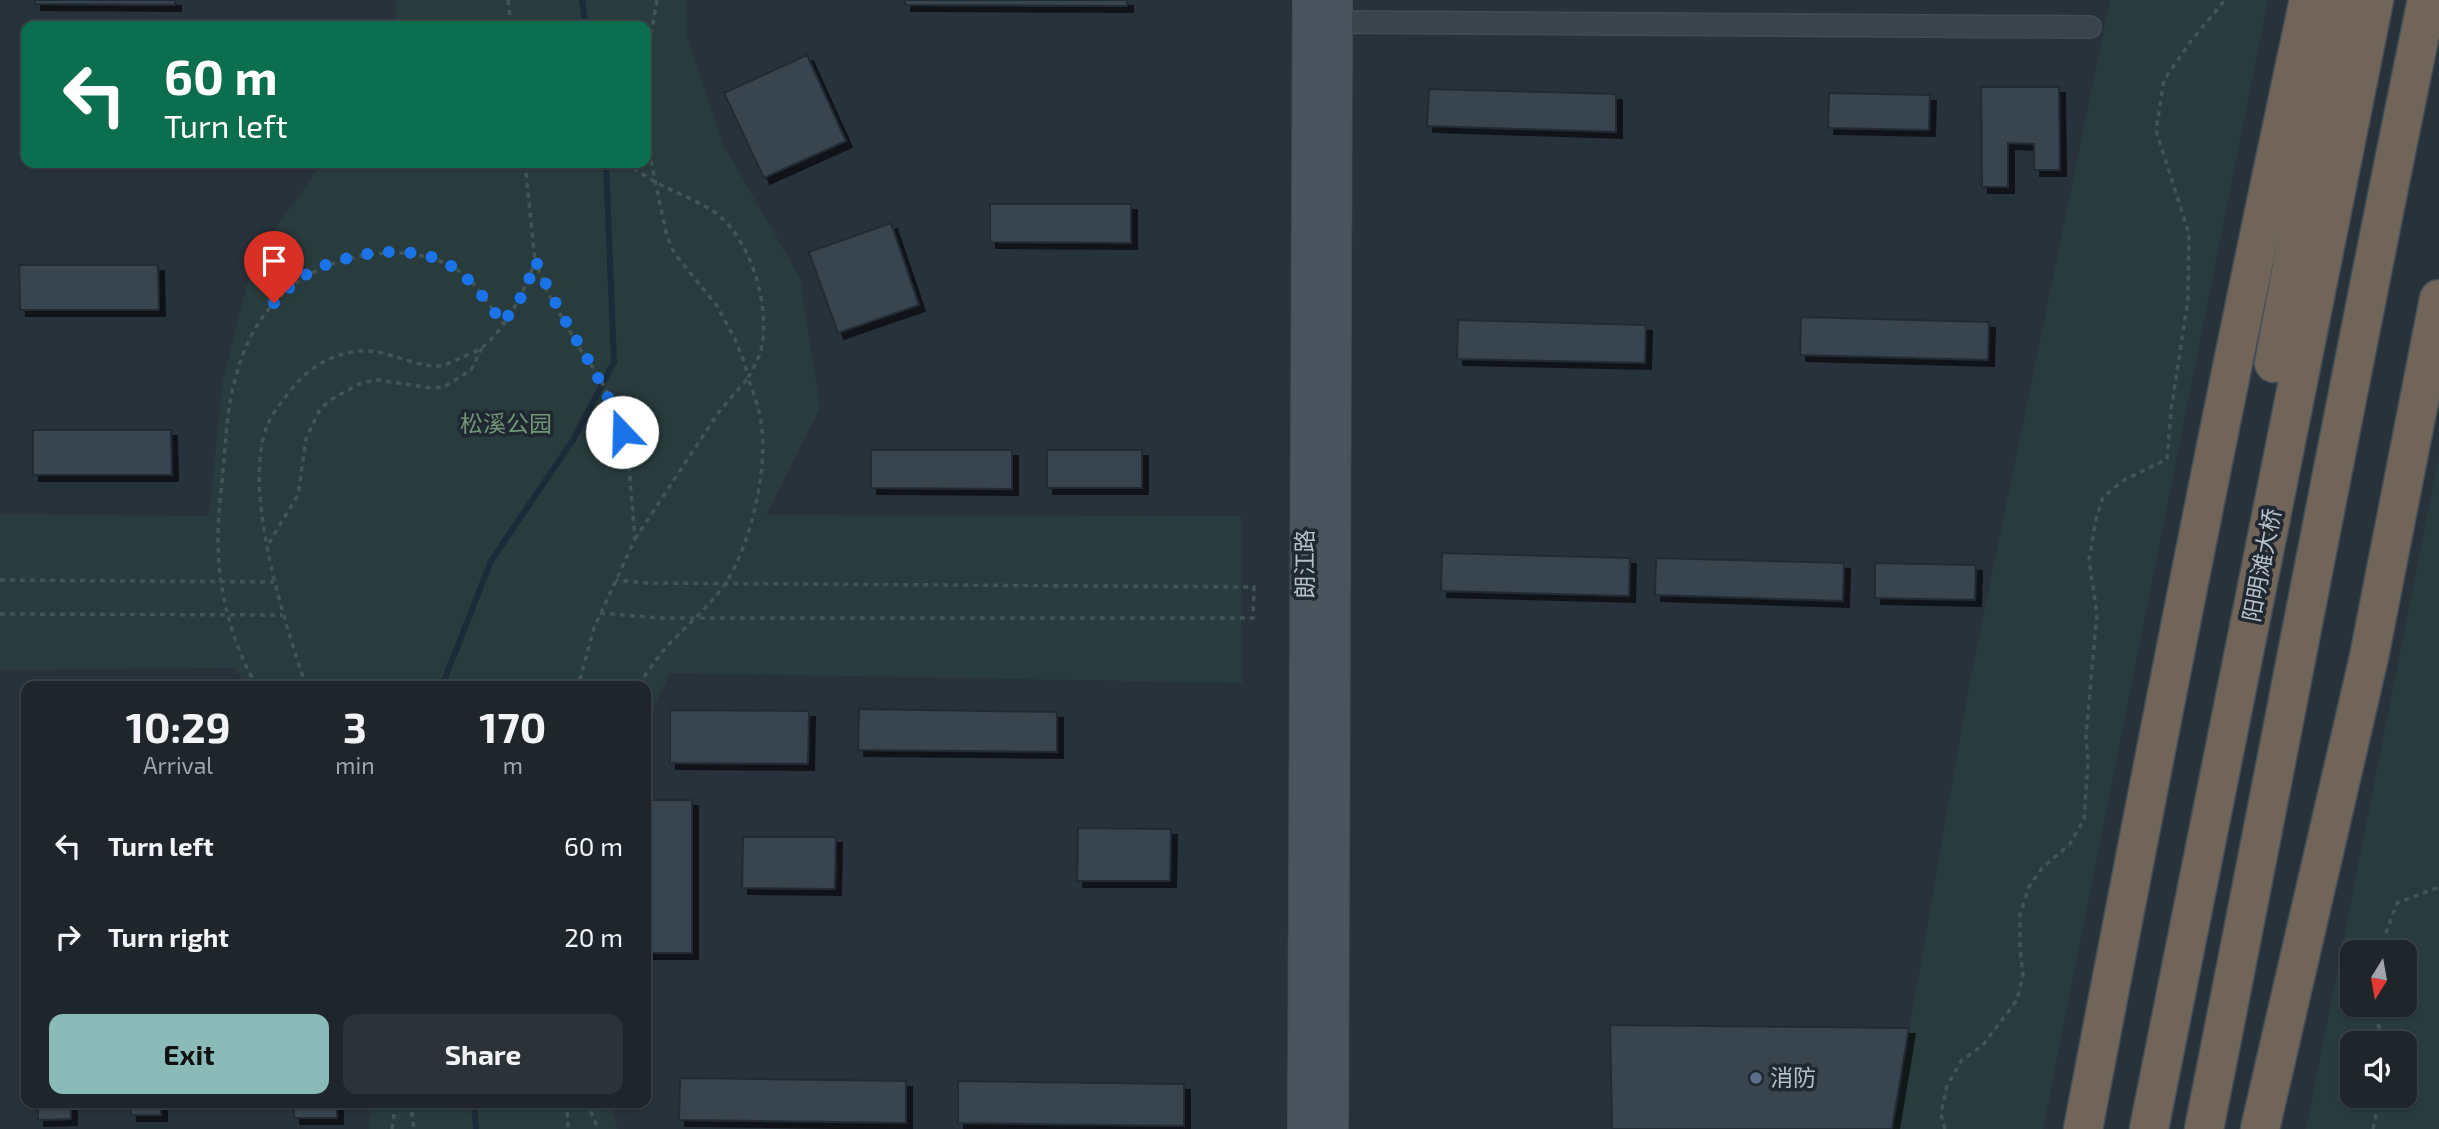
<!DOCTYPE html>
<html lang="en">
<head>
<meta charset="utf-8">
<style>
  :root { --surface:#1e262c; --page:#2b3238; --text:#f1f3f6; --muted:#a1a5a9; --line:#3c4348; --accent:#8bbbb9 }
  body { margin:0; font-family:"Exo 2","Noto Sans SC",sans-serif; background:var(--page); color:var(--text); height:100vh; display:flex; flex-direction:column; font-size:26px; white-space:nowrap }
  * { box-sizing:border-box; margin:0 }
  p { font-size:23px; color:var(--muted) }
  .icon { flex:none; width:38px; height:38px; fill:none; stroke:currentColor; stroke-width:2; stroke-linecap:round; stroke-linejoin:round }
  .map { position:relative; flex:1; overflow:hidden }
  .drawer { position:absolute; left:21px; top:681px; width:630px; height:427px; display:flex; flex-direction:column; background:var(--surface); border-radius:14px; box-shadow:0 2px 5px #0004,0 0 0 2px var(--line) }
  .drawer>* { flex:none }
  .banner { position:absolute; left:21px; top:21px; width:630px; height:147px; border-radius:14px; box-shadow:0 2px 5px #0004,0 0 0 2px var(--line); background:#0b6e4f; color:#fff; overflow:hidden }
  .needle { width:46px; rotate:191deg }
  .tools { position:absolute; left:2340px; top:940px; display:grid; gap:14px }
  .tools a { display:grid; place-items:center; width:77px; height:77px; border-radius:14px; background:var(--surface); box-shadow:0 2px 5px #0004,0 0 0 2px var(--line); font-size:35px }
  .pin { position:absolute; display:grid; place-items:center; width:60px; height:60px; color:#fff; margin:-72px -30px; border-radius:50% 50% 50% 0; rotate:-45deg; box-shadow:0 0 7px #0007 }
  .pin .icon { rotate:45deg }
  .me { position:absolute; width:77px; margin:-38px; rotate:339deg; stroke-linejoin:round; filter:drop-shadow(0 0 5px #0008) }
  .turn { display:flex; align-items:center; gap:24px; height:147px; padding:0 28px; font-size:32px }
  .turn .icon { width:91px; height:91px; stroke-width:2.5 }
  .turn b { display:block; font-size:49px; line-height:60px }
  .eta { display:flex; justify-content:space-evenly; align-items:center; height:119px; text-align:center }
  .eta b { font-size:42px; font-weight:700; line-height:49px }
  .cta { display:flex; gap:14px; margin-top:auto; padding:14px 28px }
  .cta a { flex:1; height:80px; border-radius:14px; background:var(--accent); color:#111; font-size:28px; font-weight:700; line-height:80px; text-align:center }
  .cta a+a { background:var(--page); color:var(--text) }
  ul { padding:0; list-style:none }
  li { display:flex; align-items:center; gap:21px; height:91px; padding:0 28px }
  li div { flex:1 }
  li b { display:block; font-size:26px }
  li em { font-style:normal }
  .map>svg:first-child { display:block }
  .green { fill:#293c3d; fill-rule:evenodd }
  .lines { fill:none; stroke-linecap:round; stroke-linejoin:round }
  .stream { stroke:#1c2b38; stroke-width:6 }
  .building { fill:#37444f; stroke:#222b33; stroke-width:2; filter:url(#shadow) }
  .street-casing { stroke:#444d55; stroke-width:24 }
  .secondary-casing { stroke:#444d55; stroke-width:32 }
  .highway-casing { stroke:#464f57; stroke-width:41 }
  .path { stroke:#425554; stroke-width:3.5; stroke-dasharray:5 5; stroke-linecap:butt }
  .street { stroke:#3b444c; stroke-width:21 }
  .secondary { stroke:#4a545e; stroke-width:30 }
  .highway { stroke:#716559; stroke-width:38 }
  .route { stroke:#1a73e8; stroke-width:12; stroke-dasharray:0 21.6 }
  .service-dot { fill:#5c6f8a; stroke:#202931; stroke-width:2.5 }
  .labels { text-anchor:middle; stroke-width:7; stroke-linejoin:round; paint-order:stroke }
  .park-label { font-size:23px; fill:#719576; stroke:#202931 }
  .street-label { font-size:23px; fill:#b7bfc7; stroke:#202931 }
  .poi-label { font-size:23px; fill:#b7bfc7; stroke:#202931; text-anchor:start }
</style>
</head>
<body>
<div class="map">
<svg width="2439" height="1129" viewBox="0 0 2439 1129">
  <defs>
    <filter id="shadow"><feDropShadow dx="6" dy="6" stdDeviation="0" flood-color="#0009"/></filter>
  </defs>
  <rect width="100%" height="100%" fill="#28323b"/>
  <path class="green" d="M 397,0 L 686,0 L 687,36 L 724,146 L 800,278 L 820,408 L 766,515 L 1241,516 L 1242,683 L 670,673 L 646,724 L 646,686 L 247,686 L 235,668 L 0,670 L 0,514 L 209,516 L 222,385 L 240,311 L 255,258 L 322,163 L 646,163 L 646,26 L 394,26 Z
    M 2110,0 L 2268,0 L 2043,1129 L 1892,1129 L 1969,686 Z
    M 2439,456 L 2439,1129 L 2306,1129 ZM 2352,952 L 2404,952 L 2404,1004 L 2352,1004 ZM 2352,1043 L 2404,1043 L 2404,1096 L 2352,1096 Z
    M 371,1102 L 610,1103 L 618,1129 L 369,1129 Z"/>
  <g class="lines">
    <path class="stream" d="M 582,0 L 586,26
      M 442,686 L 491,561 L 573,440 L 614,362 L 606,163
      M 474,1102 L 476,1129"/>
  </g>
  <path class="building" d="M 35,0 L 175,0 L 175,5 L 35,4 Z
    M 905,0 L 1127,0 L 1127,6 L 905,5 Z
    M 807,55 L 846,141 L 764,178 L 724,93 Z
    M 1981,87 L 2059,87 L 2060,170 L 2034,170 L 2034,144 L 2008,143 L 2008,187 L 1982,187 Z
    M 1429,89 L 1616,94 L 1616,132 L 1427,126 Z
    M 1829,93 L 1930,95 L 1929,130 L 1828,128 Z
    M 990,204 L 1131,204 L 1131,243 L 990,242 Z
    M 891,223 L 919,305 L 838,333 L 809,252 Z
    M 19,265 L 158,265 L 159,310 L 20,310 Z
    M 1801,317 L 1989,322 L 1988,360 L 1800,355 Z
    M 1458,320 L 1646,325 L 1645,363 L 1457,359 Z
    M 33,430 L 171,430 L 172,475 L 33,475 Z
    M 871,450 L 1012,450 L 1012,489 L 871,488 Z
    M 1047,450 L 1142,450 L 1142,488 L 1047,488 Z
    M 1442,553 L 1630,558 L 1629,596 L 1441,591 Z
    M 1656,558 L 1844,563 L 1843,601 L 1655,595 Z
    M 1875,563 L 1976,565 L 1975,600 L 1875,598 Z
    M 859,709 L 1057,712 L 1057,752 L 858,750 Z
    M 670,710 L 809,711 L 808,764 L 670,763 Z
    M 646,800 L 692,800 L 692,953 L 646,953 Z
    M 1078,828 L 1171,829 L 1170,881 L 1077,881 Z
    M 743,837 L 836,837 L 835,889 L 742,888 Z
    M 1610,1025 L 1909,1028 L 1892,1129 L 1612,1129 Z
    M 680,1078 L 906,1081 L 906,1123 L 679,1120 Z
    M 958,1081 L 1184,1084 L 1184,1126 L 958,1123 Z
    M 38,1102 L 71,1102 L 71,1119 L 38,1120 Z
    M 130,1102 L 161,1102 L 161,1115 L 131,1115 Z
    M 294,1102 L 337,1102 L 337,1118 L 294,1118 Z"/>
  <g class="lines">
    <defs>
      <path id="street" d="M 1337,22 L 2090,27"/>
      <path id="secondary" d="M 1303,1129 L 1308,0
        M 1333,1129 L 1337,0"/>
      <path id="highway" d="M 2274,363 L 2342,0
        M 2083,1129 C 2155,752 2228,375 2309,0
        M 2149,1129 L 2374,0
        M 2204,1129 C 2279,753 2349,376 2427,0
        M 2260,1129 L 2369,657 L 2439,299"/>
    </defs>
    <use href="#street" class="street-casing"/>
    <use href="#secondary" class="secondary-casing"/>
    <use href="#highway" class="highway-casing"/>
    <path class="path" d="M 508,0 L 511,26
      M 646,64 L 657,0
      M 646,121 L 651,161 L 667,237 L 675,254 L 717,306 L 735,339 L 745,364 L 748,377
      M 525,163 L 535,261
      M 625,163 C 637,170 649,179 661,185 C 677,193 695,200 710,209 C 750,233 773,309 760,354 C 757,362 752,370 748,378
      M 635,539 L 718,413 L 748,378 C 754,394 760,411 762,429 C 767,474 750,546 725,584 C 707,610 683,628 663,651 C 654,662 646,675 637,686
      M 269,543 L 298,495 L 306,439 L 320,409 L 332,399 L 361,383 L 378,380 L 431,388 L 444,387 L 471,370 L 482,348
      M 0,580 L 274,582
      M 600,613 L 660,618 L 1253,618 L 1254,587 L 646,583 L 616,580
      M 0,614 L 282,615
      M 257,686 C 231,643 218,589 218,539 C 218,516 221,493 223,470 C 226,439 227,406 236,376 C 253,311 296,268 362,256 C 400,249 442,253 471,281 C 483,294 492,310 503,323
      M 306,686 C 284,620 242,493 267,426 C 272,413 282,402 290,391 C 306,370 326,357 352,352 C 385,346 405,365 435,366 C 443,367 453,362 460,358 C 467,355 477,352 484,346 C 509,324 524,292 535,261 L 547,291 L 580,349 L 598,375 L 615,408 L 628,456 L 635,539 L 594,628 L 578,686
      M 2379,952 L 2397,903 L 2439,887
      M 2377,1004 L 2380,1043
      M 410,1102 L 414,1129
      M 567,1102 L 568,1129
      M 587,1102 L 598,1129
      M 392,1129 L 396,1102
      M 1945,1129 L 1941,1114 L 1947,1086 L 1961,1061 L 1983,1045 L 2017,1000 L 2023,974 L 2020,950 L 2020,915 L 2029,887 L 2042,868 L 2070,844 L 2084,819 L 2088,762 L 2086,735 L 2097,614 L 2089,560 L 2096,519 L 2103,497 L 2124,480 L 2167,459 L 2171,411 L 2188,299 L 2189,234 L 2156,130 L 2164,80 L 2191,41 L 2225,0
      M 2373,1129 L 2380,1096"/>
    <use href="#street" class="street"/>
    <use href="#secondary" class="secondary"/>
    <use href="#highway" class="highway"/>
  </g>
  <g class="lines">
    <path class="route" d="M 274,303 C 286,290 299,277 316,269 C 354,252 410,243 448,264 C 472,278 486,302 503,323 L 524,293 L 536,261 C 559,321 602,371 622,432"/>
  </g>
  <circle class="service-dot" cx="1756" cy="1078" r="7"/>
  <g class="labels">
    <g class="park-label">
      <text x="506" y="432">松溪公园</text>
    </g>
    <g class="street-label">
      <text transform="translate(1305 564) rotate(-90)" y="8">朗江路</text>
      <text transform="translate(2262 565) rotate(-79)" y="8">阳明滩大桥</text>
    </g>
    <g class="poi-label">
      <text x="1770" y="1086">消防</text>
    </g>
  </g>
</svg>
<div class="tools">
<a><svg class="needle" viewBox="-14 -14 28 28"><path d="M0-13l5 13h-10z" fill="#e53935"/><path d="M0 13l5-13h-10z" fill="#a1a5a9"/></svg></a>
<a><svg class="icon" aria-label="sound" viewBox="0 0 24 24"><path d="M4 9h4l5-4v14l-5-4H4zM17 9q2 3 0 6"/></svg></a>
</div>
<div class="pin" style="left:274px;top:303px;background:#d93025"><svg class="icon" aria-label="arrive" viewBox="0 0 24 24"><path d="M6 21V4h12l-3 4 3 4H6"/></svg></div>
<svg class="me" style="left:622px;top:432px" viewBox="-20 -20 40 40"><circle r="19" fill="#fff"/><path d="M0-13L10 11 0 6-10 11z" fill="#1a73e8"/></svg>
<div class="banner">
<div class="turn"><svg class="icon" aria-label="left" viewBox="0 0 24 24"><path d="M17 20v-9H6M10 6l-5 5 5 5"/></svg><div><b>60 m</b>Turn left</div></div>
</div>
<section class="drawer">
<div class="eta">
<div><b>10:29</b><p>Arrival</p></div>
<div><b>3</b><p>min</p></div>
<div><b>170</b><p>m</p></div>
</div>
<ul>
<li><svg class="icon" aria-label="left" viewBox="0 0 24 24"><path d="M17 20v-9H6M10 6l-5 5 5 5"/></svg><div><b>Turn left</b></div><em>60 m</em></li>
<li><svg class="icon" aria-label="right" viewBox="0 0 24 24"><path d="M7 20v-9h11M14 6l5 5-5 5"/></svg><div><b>Turn right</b></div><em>20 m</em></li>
</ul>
<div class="cta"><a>Exit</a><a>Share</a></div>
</section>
</div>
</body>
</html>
